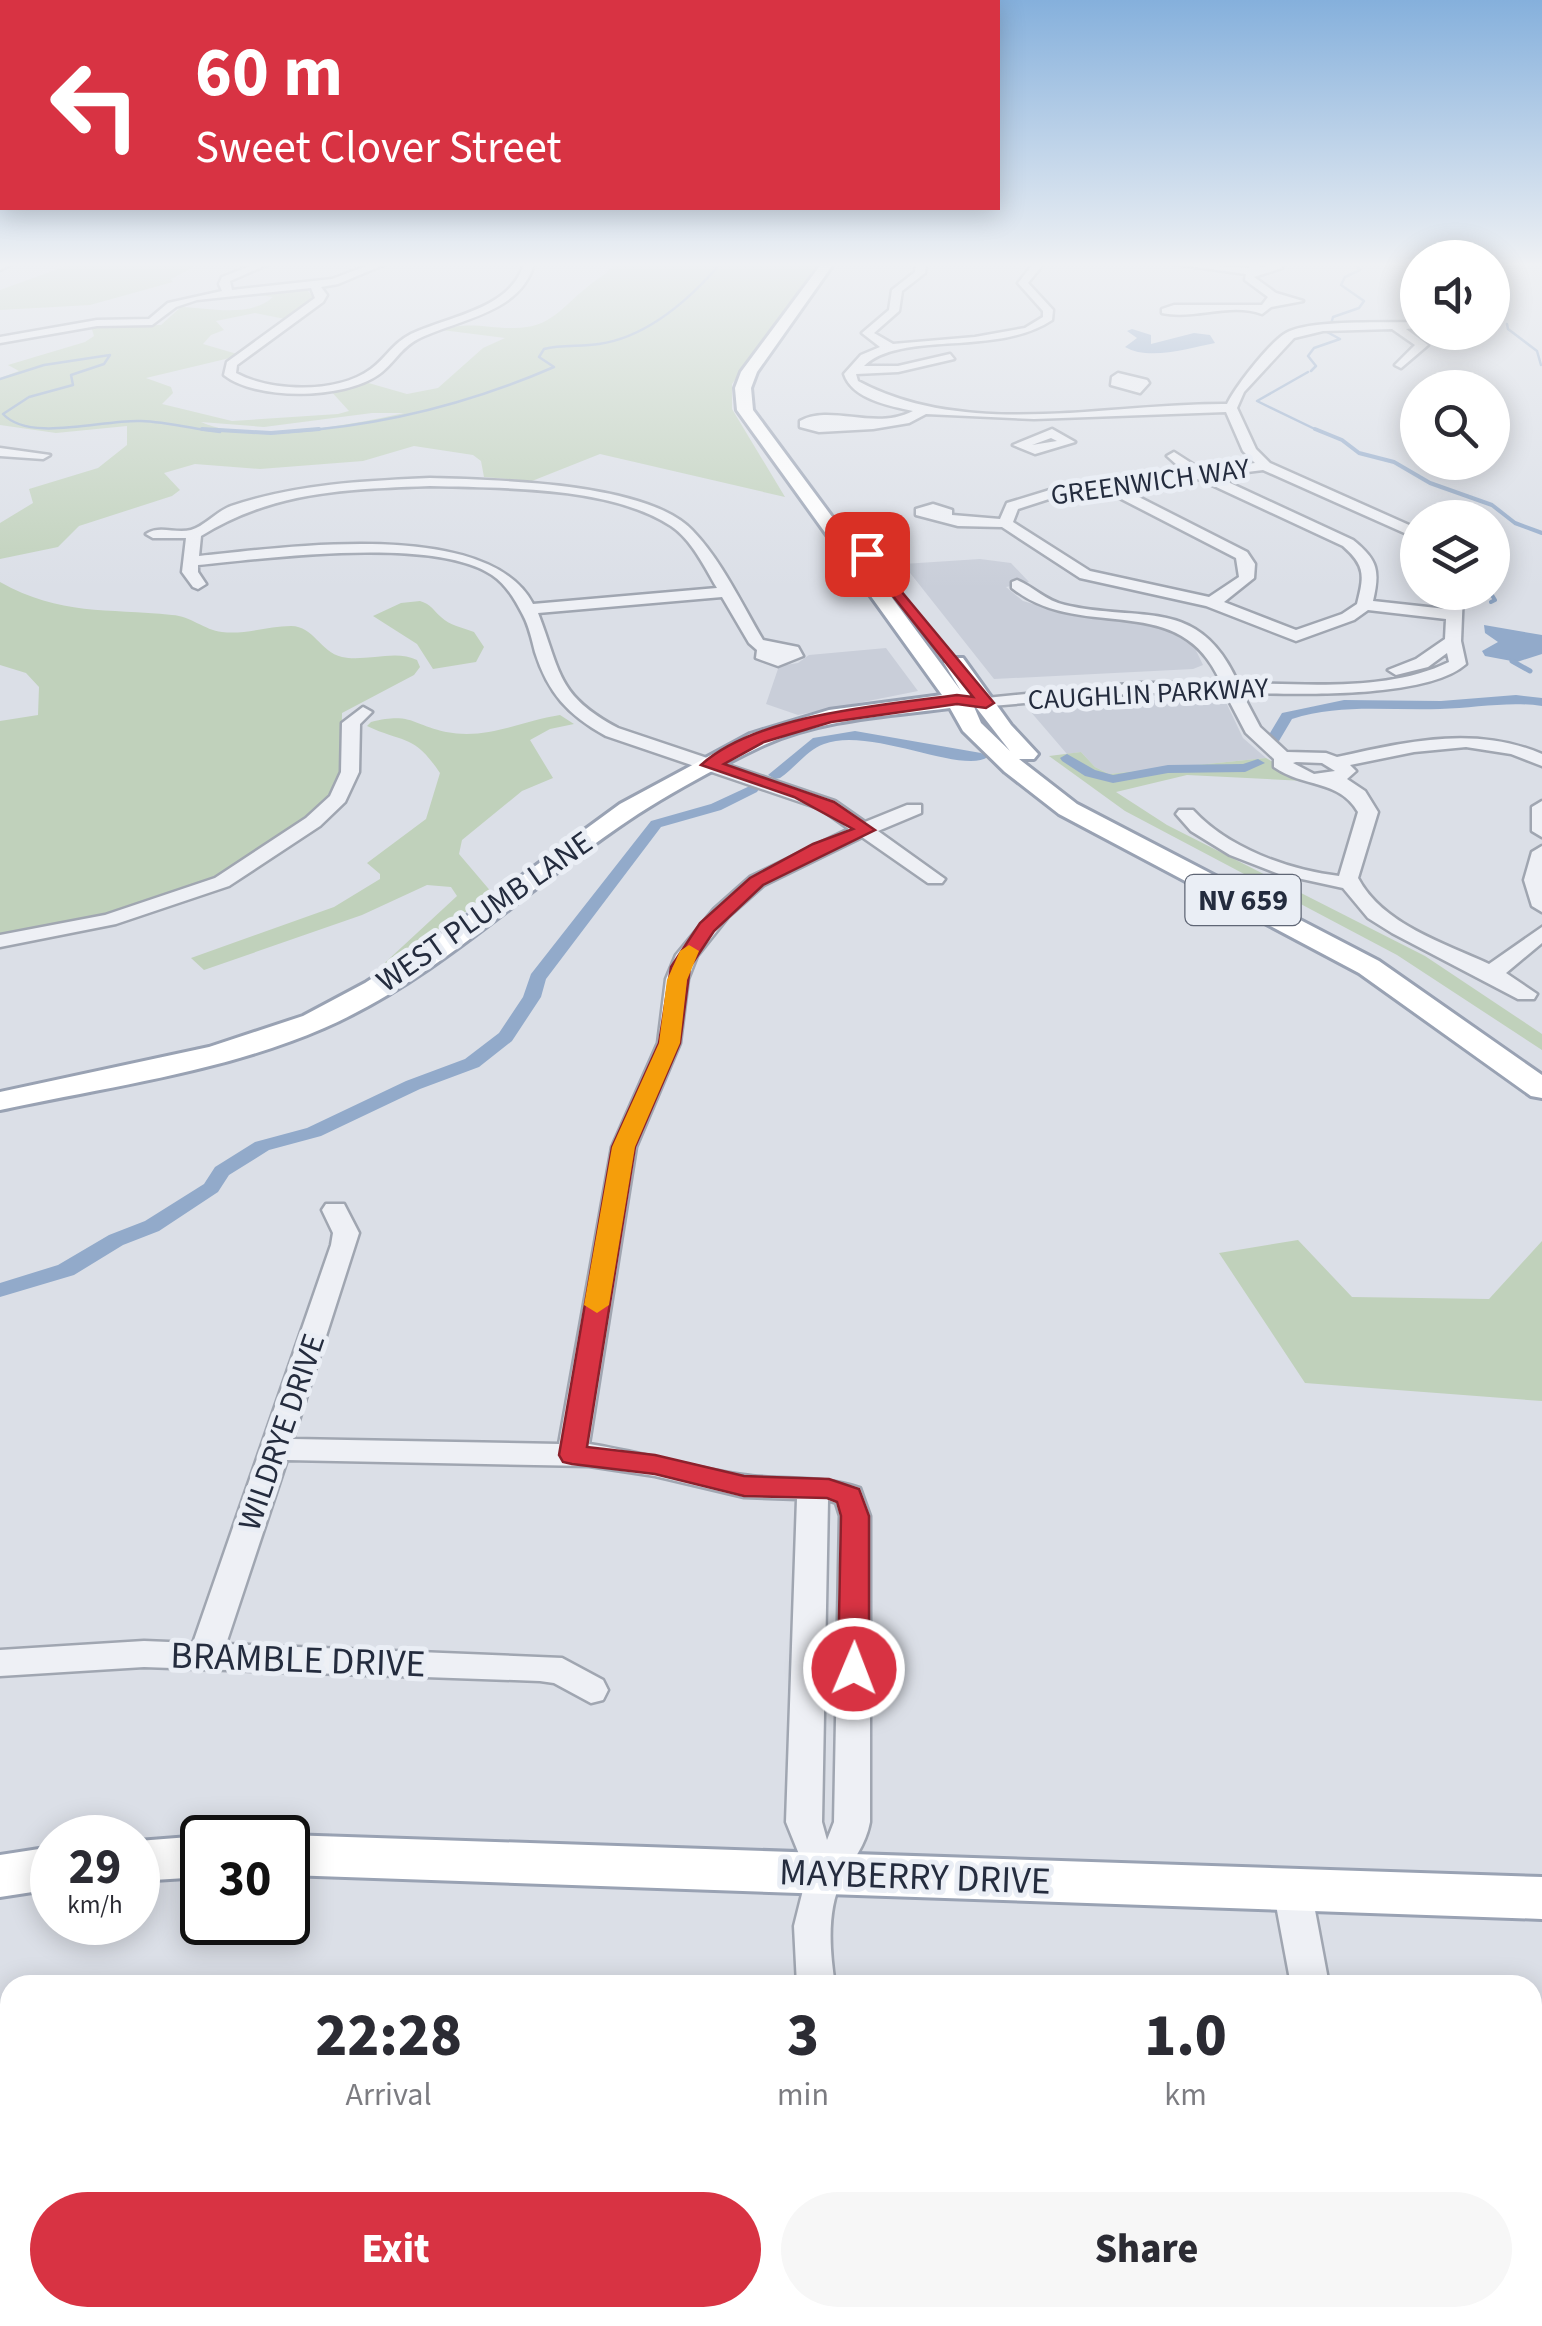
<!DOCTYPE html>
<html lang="en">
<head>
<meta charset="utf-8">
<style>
  :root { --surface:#fff; --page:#f7f7f7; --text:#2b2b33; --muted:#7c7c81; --accent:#d83343 }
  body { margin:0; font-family:"Source Sans 3",sans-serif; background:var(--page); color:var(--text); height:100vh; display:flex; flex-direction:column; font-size:38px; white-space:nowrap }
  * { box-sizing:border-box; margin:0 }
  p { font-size:32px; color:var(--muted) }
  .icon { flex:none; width:55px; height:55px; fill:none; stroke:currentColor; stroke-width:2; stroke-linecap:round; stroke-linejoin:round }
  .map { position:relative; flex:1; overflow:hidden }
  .drawer { position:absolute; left:0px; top:1975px; width:1542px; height:352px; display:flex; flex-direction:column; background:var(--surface); border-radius:30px 30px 0 0; box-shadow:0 5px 25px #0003 }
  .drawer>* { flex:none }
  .hud { position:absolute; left:0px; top:0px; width:1000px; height:210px; box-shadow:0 5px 25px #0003; background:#d83343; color:#fff; overflow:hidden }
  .fabs { position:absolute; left:1400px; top:240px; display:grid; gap:20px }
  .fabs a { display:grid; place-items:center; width:110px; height:110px; border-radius:50%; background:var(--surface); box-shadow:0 5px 25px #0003; font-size:50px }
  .speed { position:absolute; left:30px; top:1815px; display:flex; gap:20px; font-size:50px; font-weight:700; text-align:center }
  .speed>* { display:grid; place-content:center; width:130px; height:130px; border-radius:50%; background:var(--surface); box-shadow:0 5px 25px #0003; line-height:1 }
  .speed small { font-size:25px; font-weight:400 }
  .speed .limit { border:5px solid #111; border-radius:15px; background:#fff; color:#111 }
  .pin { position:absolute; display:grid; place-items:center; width:85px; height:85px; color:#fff; margin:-42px; border-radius:20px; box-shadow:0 5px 15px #0006 }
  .me { position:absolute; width:110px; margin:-55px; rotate:1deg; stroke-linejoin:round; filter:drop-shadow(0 0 8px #0008) }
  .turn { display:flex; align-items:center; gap:35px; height:210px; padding:0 30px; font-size:45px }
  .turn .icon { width:130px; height:130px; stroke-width:2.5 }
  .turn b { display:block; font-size:70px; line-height:85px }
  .eta { display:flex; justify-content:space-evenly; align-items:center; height:170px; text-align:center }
  .eta b { font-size:60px; font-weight:800; line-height:70px }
  .action { display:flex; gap:20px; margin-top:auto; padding:20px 30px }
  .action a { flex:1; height:115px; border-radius:60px; background:var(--accent); color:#fff; font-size:40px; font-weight:800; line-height:115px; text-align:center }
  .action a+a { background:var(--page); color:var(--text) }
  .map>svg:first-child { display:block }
  .built { fill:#c9ced9 }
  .green { fill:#c0d1bb; fill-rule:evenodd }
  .water { fill:#92aaca }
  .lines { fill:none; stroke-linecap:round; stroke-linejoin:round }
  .stream-far2 { stroke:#92aaca; stroke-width:2.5 }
  .stream-far1 { stroke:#92aaca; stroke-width:4 }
  .stream { stroke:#92aaca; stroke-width:5 }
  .canal { fill:#92aaca; fill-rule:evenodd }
  .minor-casing { stroke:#a0a6b1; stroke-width:5 }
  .major-casing { stroke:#99a2b3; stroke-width:6 }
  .minor { fill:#eef0f5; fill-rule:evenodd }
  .major { fill:#fff; fill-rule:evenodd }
  .route { fill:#d83343; stroke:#8c212c; stroke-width:2.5 }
  .slow { fill:#f59e0b }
  .labels { text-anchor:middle; stroke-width:10; stroke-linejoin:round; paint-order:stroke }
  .far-street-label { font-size:28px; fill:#242c3e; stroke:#eaeef5 }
  .shield { fill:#eaeef5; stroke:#5f6675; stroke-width:2.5 }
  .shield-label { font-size:30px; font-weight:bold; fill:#242c3e }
  .street-label { font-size:32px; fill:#242c3e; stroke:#eaeef5 }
  .near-street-label { font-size:38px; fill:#242c3e; stroke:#eaeef5 }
</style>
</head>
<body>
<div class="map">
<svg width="1542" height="2326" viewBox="0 0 1542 2326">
  <rect width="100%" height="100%" fill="#dbdfe7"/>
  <path class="built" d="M 980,559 L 1011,563 L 1029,582 L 1006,587 L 1023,601 L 1074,616 L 1167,627 L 1191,640 L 1203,665 L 1193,669 L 994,679 L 903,564 Z
    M 886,648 L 918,691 L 798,715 L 766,704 L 779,666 L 798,663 L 809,655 Z
    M 1224,698 L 1243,738 L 1266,758 L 1109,774 L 1095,767 L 1081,752 L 1067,754 L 1030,711 L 1121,701 Z"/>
  <path class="green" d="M 62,263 L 201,263 L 171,279 L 173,282 L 90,305 L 0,310 L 0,290 L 63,267 Z
    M 615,263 L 818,263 L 732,384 L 732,409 L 785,497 L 600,454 L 532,481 L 484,477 L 481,461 L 473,455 L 414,446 L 363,461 L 260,469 L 195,464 L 164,473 L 180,490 L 172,496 L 79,526 L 58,547 L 0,559 L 0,523 L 33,503 L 29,489 L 98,468 L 127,445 L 127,426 L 56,433 L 0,425 L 0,378 L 19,371 L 8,365 L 85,342 L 94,336 L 91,326 L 161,325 L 181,307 C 209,308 251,318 273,297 L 247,293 L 306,289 L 314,298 L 285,319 L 255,313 L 216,321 L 224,330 L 211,335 L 203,344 L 237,354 L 234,357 L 146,378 L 171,387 L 173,393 L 162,404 L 232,421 L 338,414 L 349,411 L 329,389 L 365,382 L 407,394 L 438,388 L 483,348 L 505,338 L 442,330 C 468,321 486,328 512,328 C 550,329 561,308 586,288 C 600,276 602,279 615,263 ZM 372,413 L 404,413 C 353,425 248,444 201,422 L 264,427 Z
    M 0,582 C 61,616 106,608 172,615 C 191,616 204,630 222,632 C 245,635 268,626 291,626 C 314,626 320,652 342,657 C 366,662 396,649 417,660 L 420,667 L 414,675 L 342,713 L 341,774 L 336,789 L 313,817 L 224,875 L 110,914 L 0,936 L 0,721 L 38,715 L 39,687 L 26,673 L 0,665 Z
    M 420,601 C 432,605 432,609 441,617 C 449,625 463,628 474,632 L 484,647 L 476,662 L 433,669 L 417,644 L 373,616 L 401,603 Z
    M 560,715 L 574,724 L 550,729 L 530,740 L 553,778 L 522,791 L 462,840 L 459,854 L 493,894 L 376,971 L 457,896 L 451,887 L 427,885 L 362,915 L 204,970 L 191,958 L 334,907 L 380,879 L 380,874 L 367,863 L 426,819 L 440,773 C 413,733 405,744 367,726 L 371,722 C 412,712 412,725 446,732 C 488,740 521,721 560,715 Z
    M 1081,752 L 1095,767 L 1109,774 L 1266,758 L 1305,781 L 1187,775 L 1116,792 L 1167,825 L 1425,956 L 1542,1034 L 1542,1050 L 1397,955 L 1125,811 L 1049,756 Z
    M 1298,1240 L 1352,1297 L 1489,1299 L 1542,1241 L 1542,1401 L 1305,1383 L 1219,1253 Z"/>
  <path class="water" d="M 1132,329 L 1151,335 L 1151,344 L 1194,333 L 1210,335 L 1215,343 C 1189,348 1149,361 1125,347 L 1137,338 L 1127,331 Z
    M 1484,625 L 1542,635 L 1542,654 L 1517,662 L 1485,656 L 1482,651 L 1498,642 L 1485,633 Z"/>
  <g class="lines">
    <path class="stream-far2" d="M 1492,279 L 1502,268
      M 1492,297 L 1506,311
      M 1507,324 L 1508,329 L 1537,351 L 1541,365
      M 1330,328 L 1333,317 L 1359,308 L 1364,301 L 1341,285 L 1345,277 L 1360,270 L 1354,263
      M 1311,371 L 1316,366 L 1308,356 L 1314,348 L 1340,339 L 1327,332 L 1331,331
      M 1308,372 L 1257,401 L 1321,432
      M 0,379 L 44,365 L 110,355 L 104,364 L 71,375 L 73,385 L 29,397 L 3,414 C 30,443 104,419 141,421 C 168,422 194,429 220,432
      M 288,432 C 380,426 469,404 554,367 L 539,357 L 544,349 C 562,344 580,347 599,344 C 647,337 690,299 721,263"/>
    <path class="stream-far1" d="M 202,429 L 271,433 L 319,429
      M 1315,429 L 1342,440 L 1359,453 L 1394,462 L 1430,483 L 1492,505 L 1515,523 L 1542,533
      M 1490,592 L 1495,600 L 1491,602"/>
    <path class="stream" d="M 1512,661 L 1530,671"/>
    <path class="canal" d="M 1516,695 L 1542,698 L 1542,706 C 1508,701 1475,708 1440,709 C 1390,711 1341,703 1292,719 L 1279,741 L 1267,738 L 1282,713 L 1344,700 L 1441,701 Z
      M 855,731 L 981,753 L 988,757 C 962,775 870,726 824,744 C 807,750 795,768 780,778 L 775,779 L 768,775 L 813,738 Z
      M 1067,754 L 1095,770 L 1113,775 L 1168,765 L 1243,764 L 1258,759 L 1265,763 L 1245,772 L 1168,773 L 1113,783 L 1085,776 L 1062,761 L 1060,758 Z
      M 752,785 L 759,789 L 757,792 L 721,810 L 661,827 L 546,979 L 541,997 L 512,1041 L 479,1067 L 420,1089 L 321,1136 L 269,1150 L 229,1175 L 218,1192 L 159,1231 L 123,1245 L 74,1275 L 0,1297 L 0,1283 L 58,1265 L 109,1235 L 145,1221 L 204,1184 L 215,1167 L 255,1142 L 307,1128 L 406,1081 L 465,1059 L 499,1033 L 523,997 L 531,974 L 651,821 L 711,804 Z"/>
    <defs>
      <path id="minor" d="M 0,263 L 13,263 L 0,270 Z
        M 258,263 L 271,263 L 230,281 L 232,290 L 332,279 L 374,263 L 388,263 L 338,284 L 321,287 L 327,295 L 323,302 L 237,365 L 236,373 C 271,392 337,394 371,369 C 386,358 393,343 411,334 C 449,316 512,309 524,263 L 534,263 C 522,313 458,319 418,339 C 400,348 394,364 378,375 C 344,399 257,401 224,375 L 227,362 L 315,298 L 311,288 L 197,300 L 176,307 L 152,325 L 97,326 L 0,343 L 0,337 L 97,320 L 149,319 L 168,303 L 222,291 L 219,284 L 222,277 Z
        M 916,263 L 926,263 L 925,273 L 902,291 L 899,311 L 874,333 L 893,344 L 975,337 L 1025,328 L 1043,317 L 1043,311 L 1018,283 L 1034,263 L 1044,263 L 1028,283 L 1053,310 L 1052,320 C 997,357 901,330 864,366 L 898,366 L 950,354 L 954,359 L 898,372 L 856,374 L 858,381 C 967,440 1107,403 1227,404 C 1235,387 1269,343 1286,333 C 1309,319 1388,323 1418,322 L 1418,328 L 1406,329 L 1428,345 L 1401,368 L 1395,365 L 1415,345 L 1392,329 L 1323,331 L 1294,338 L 1244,392 L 1237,408 L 1256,449 L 1270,463 L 1418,529 L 1418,539 L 1263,470 L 1215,476 L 1353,540 C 1378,560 1380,571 1373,601 L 1446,609 L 1447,592 L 1463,592 L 1461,641 L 1466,664 C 1427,699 1296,694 1242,693 L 1260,727 L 1287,752 L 1326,753 L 1337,757 C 1406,742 1474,725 1542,754 L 1542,766 L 1511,754 L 1466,747 L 1414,752 L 1350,765 L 1356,771 L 1347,779 L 1365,791 L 1378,812 L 1358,878 C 1382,924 1444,943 1489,964 L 1542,927 L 1542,943 L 1506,973 L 1537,994 L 1534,999 L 1518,999 L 1392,933 L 1368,918 L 1343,888 L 1279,874 L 1230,855 L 1191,831 L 1176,814 L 1179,810 L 1193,810 C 1228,848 1288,870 1339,876 L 1358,812 C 1339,779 1303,788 1274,767 L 1274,759 L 1246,733 L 1225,693 L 1139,693 L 980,707 L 977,703 L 986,698 L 1139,683 L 1221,683 C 1180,587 1082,644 1012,588 L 1012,582 L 1017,580 C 1034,587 1046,601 1065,605 C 1141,623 1199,595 1238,683 C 1305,684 1388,692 1449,662 L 1447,653 L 1428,667 L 1396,675 L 1388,670 L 1416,659 L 1445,639 L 1446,619 L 1368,610 L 1354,620 L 1296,641 L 1206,606 L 1080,578 L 1002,527 L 958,526 L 916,515 L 916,509 L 933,504 L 952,510 L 952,515 L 1000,519 L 1007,503 L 1053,489 L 1186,473 L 1167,456 L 1174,452 L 1202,470 L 1255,463 L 1243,451 L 1226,412 L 1034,419 L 926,414 L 909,423 L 873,429 L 819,432 L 800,427 L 800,421 C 831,404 875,431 913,411 C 890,406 852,399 844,374 L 861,355 L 880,347 L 862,333 L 889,310 L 892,290 L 915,272 ZM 1199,479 L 1343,546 C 1366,566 1364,576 1357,604 L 1342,614 L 1296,630 L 1224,602 L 1254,578 L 1255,564 L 1247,552 L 1123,489 ZM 1106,491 L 1236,558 L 1239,577 L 1209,597 L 1090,571 L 1013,522 L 1018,509 L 1055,497 ZM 1296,762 L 1322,763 L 1335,771 L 1314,774 L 1293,763 Z
        M 1167,263 L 1249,268 L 1252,263 L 1262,263 L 1260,267 L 1282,263 L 1282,268 L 1254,277 L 1276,293 L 1303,301 L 1271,307 L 1262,314 C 1231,302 1194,320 1162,313 L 1162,309 L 1174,305 L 1262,305 L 1268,297 L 1245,280 L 1246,274 Z
        M 1118,373 L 1147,380 L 1149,383 L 1140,393 L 1111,385 L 1112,377 Z
        M 1052,429 L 1075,442 L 1035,454 L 1013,445 ZM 1051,438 L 1057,441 L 1032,445 Z
        M 0,448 L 50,455 L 43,459 L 0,456 Z
        M 430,478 C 495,480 646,482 692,530 C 722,561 741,603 763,640 L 798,647 L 803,656 L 778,666 L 756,658 L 757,650 L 749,643 L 722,597 L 538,613 C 561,672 556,695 618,728 L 835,801 L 865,822 L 907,805 L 921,805 L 921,813 L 878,831 L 945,879 L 942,883 L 928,883 L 862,837 L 764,885 L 728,917 L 697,956 L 688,979 L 680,1043 L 636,1147 L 589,1444 C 641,1452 691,1468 743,1475 C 784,1481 821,1475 860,1488 L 870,1516 L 870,1822 C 866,1845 852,1861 842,1880 C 826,1910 830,1953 835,1985 L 797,1985 L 794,1926 L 807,1874 L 786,1822 L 797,1499 L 744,1497 L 655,1476 L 589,1466 L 287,1460 L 226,1644 L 562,1658 L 603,1680 L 608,1690 L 603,1700 L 591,1703 L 554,1683 L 540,1681 L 144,1667 L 0,1676 L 0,1650 L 144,1641 L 193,1643 L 331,1245 L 333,1233 L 322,1210 L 326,1204 L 344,1204 L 359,1233 L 293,1439 L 559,1444 L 612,1147 L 658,1043 L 666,979 L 676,955 L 714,909 L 750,877 L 849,829 L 821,809 L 606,736 C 568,715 548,693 535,652 C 532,640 529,626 523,615 C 516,602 508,586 492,575 C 434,536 268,558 198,565 L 198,572 L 206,584 L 198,589 L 193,587 L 182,572 L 186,538 L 153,538 L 146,534 C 159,525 176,534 191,530 C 205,526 217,511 231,506 C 296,484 363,481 430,478 ZM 430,486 C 502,488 610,486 671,526 C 692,540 705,568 717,588 L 533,604 C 488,517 282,548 199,556 L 201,536 C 273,491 348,489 430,486 ZM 828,1500 L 836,1503 L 840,1516 L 834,1822 L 827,1840 L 822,1822 Z
        M 363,707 L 372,712 L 360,724 L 359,772 L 345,802 L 320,826 L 229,886 L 116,924 L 0,947 L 0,935 L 105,915 L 215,878 L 306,818 L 330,796 L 341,772 L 342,723 Z
        M 1542,801 L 1542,837 L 1532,831 L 1532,807 Z
        M 1542,846 L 1542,912 L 1532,906 L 1524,880 L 1532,852 Z
        M 1292,1873 L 1305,1878 L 1311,1889 L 1329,1985 L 1291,1985 L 1273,1889 L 1279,1878 Z
        M 1542,2095 L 1542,2135 L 1536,2137 L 1532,2135 L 1532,2099 Z
        M 0,2139 L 10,2143 L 10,2318 L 28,2318 L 28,2326 L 0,2326 Z
        M 439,2318 L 483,2318 L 484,2326 L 440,2326 Z
        M 901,2318 L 961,2318 L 958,2326 L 898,2326 Z
        M 1352,2318 L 1396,2318 L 1397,2326 L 1353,2326 Z"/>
      <path id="major" d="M 822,263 L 834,263 L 757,372 L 751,388 L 753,410 L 961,691 L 944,663 L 947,658 L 963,658 L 1011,725 L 1038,754 L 1034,759 L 1019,759 L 1077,804 L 1379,961 L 1542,1075 L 1542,1098 L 1531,1096 L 1359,973 L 1059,814 L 1005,772 L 963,731 L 950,708 C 888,716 821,719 764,745 C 722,765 677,789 638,814 C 532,883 441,977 324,1028 C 223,1072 107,1087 0,1110 L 0,1092 L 209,1047 L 303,1016 L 365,983 L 459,922 L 620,804 L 750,734 L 829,710 L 942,695 L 737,410 L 735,388 L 741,372 ZM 972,702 L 1010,751 L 981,723 Z
        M 288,1835 L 1542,1877 L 1542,1919 L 288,1875 L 288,1838 L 280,1838 Z
        M 202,1836 L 202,1877 L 138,1881 L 138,1841 Z
        M 52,1847 L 52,1889 L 0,1897 L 0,1855 Z"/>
    </defs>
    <use href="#minor" class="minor-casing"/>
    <use href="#major" class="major-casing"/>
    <use href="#minor" class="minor"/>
    <use href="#major" class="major"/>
  </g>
  <linearGradient id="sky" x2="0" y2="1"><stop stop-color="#85b0dc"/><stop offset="0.45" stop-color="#eff1f4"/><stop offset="1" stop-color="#eff1f4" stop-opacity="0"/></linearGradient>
  <rect width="1542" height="588" fill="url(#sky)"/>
  <path class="route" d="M 867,550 L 994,703 L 986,708 L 957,704 L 831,722 L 764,742 L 724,764 L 834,802 L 875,830 L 763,885 L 714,931 L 690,967 L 680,1043 L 635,1147 L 587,1447 L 655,1455 L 744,1476 L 829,1479 L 859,1489 L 869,1516 L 869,1669 L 864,1677 L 854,1681 L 843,1677 L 838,1669 L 841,1516 L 837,1502 L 827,1498 L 744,1496 L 655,1474 L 572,1464 L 563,1462 L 559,1455 L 612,1147 L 659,1043 L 671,967 L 700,923 L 750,878 L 813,844 L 853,829 L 794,797 L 701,765 C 757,714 884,705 957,695 L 973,697 L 862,557 L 860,554 Z"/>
  <path class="slow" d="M 689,945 L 699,951 L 687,980 L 680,1043 L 635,1147 L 609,1305 L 597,1313 L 584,1305 L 612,1147 L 659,1043 L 667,980 L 680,951 Z"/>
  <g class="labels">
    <g class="far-street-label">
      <text transform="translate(1150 481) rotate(-8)" y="10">GREENWICH WAY</text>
      <text transform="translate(1148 693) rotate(-3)" y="10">CAUGHLIN PARKWAY</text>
    </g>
    <rect class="shield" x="1185.5" y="875" width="115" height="50" rx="8"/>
    <g class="shield-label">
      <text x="1243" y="910">NV 659</text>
    </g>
    <g class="street-label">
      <text transform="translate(484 911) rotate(-35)" y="11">WEST PLUMB LANE</text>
      <text transform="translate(281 1432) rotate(-71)" y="11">WILDRYE DRIVE</text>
    </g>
    <g class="near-street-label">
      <text transform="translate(298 1659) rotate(2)" y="13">BRAMBLE DRIVE</text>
      <text transform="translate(915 1876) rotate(2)" y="13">MAYBERRY DRIVE</text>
    </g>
  </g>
</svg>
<div class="fabs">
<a><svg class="icon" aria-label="sound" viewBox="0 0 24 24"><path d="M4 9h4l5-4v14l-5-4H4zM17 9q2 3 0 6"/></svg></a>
<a><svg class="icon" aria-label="search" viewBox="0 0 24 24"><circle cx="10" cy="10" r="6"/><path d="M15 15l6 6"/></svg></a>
<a><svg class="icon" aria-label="layers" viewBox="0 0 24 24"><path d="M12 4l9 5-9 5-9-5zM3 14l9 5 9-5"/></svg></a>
</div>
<div class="speed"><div>29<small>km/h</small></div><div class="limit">30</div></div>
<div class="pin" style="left:867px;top:554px;background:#d93025"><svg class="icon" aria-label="arrive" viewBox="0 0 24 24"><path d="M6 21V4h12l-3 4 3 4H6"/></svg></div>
<svg class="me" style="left:854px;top:1669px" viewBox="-20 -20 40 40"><circle r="17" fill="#d83343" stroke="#fff" stroke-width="3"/><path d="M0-11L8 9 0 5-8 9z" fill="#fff"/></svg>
<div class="hud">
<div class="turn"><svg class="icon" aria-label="left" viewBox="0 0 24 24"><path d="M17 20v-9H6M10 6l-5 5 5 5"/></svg><div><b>60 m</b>Sweet Clover Street</div></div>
</div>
<section class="drawer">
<div class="eta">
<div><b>22:28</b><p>Arrival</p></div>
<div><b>3</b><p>min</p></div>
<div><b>1.0</b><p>km</p></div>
</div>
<div class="action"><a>Exit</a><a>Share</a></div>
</section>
</div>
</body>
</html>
